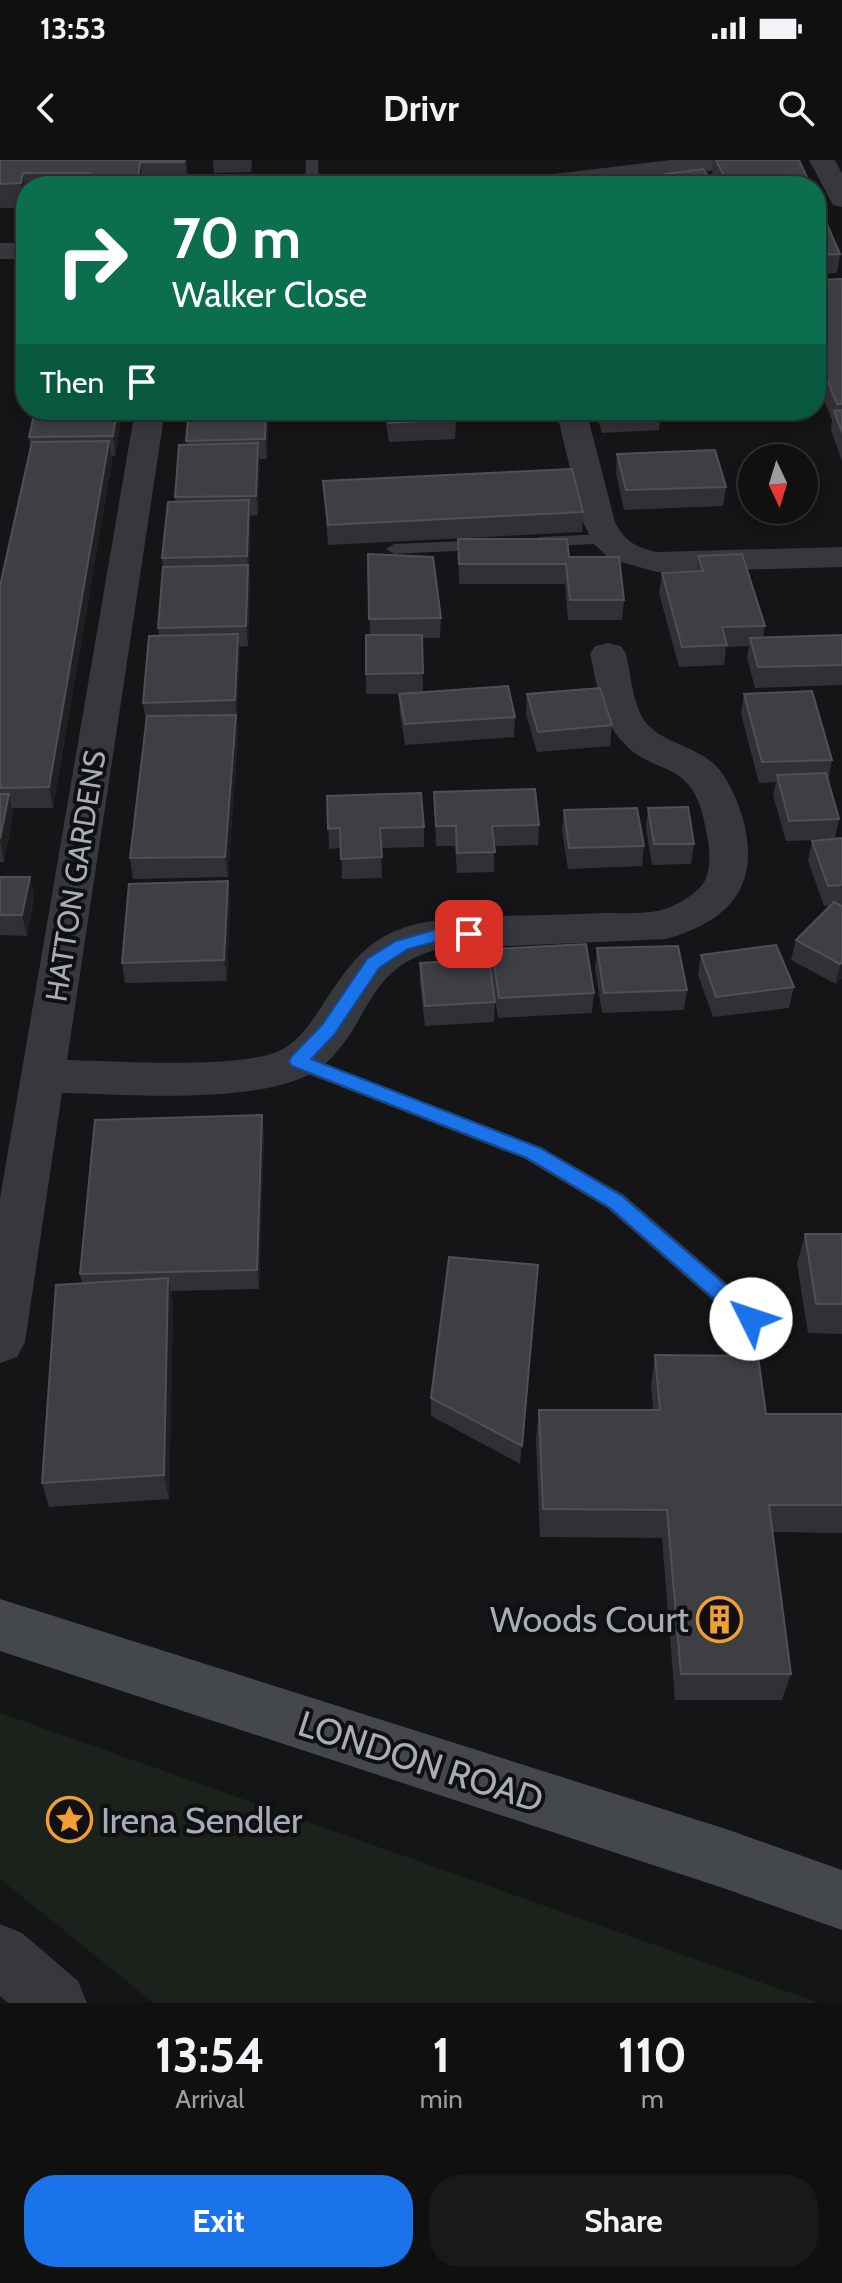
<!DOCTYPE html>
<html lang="en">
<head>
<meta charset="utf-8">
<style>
  :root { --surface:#101011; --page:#19191a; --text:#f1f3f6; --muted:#9c9d9f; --line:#303031; --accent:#1a73e8 }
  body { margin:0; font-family:Cabin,sans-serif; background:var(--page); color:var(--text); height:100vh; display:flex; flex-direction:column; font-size:30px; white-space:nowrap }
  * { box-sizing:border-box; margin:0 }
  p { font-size:26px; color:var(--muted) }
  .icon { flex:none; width:44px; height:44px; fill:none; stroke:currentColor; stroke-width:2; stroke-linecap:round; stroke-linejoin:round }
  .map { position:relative; height:1843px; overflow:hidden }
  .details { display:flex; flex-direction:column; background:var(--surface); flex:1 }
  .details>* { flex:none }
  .top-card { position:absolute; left:16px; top:16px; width:810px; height:244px; border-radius:32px; box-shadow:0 4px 12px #0003,0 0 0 2px var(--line); background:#0b6e4f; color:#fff; overflow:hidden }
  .needle { width:52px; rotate:176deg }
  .controls { position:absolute; left:738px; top:284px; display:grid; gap:16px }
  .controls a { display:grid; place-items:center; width:80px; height:80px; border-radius:50%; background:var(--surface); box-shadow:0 4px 12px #0003,0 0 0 2px var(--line); font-size:40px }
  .pin { position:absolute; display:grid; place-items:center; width:68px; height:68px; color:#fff; margin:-34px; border-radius:16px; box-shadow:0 4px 12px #0006 }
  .me { position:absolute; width:88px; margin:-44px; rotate:311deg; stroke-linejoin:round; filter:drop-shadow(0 0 6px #0008) }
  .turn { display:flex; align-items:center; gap:28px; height:168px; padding:0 24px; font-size:36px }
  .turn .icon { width:104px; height:104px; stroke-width:2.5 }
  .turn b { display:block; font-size:56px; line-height:68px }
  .then { display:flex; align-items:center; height:76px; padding:0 24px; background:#0003; gap:16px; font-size:30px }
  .eta { display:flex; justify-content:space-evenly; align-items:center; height:136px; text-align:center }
  .eta b { font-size:48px; font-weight:800; line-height:56px }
  .action { display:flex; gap:16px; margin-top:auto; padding:16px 24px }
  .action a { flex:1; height:92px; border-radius:32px; background:var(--accent); color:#fff; font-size:32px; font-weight:800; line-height:92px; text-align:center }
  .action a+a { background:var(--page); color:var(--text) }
  .status { display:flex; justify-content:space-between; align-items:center; height:56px; padding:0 40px; background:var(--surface); direction:ltr }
  .status svg { height:22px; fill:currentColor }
  header { display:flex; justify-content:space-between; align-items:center; height:104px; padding:0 24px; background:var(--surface); font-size:36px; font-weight:800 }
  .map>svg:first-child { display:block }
  .green { fill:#1b221b }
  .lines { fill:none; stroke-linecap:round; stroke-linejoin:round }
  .service { fill:#36383c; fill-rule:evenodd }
  .minor { fill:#36383c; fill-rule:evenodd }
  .tertiary { fill:#36383c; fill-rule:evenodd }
  .secondary { fill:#44474c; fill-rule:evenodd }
  .wall { fill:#313135 }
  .shaded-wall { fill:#202023 }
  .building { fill:#3e3f43; stroke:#4e5055; stroke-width:2 }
  .route { fill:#1a73e8; stroke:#114b97; stroke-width:2 }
  .labels { text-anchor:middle; stroke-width:8; stroke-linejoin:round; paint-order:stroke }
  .street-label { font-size:30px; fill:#a7adb7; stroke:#101012 }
  .near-poi-label { font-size:36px; fill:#a7adb7; stroke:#101012; text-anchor:end }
  .near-street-label { font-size:36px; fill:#a7adb7; stroke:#101012 }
</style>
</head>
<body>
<div class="status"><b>13:53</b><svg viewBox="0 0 49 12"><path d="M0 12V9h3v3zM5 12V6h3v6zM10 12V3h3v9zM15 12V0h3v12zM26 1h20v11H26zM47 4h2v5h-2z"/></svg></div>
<header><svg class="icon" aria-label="back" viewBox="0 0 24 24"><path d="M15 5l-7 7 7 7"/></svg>Drivr<svg class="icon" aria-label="search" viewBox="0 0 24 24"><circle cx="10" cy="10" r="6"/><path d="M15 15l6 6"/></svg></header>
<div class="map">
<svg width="842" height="1843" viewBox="0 0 842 1843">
  <rect width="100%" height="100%" fill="#151517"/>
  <path class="green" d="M 0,1553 L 819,1843 L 154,1843 L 0,1719 Z"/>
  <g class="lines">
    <path class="service" d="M 306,0 L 318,0 L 319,26 L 305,26 Z
      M 605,374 L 611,375 L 613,379 L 611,383 L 539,387 L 531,382 L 539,377 Z
      M 488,380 L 494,381 L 496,385 L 494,389 L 394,394 L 386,389 L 394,384 Z
      M 298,893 L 541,987 L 623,1034 L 760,1152 L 763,1159 L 760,1166 L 751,1169 L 742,1166 L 607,1048 L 525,999 L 290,907 L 287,901 L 290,895 Z"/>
    <path class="minor" d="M 671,0 L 747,0 L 743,5 L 734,8 L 584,26 L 507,26 L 511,20 L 520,18 Z
      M 0,83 L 26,83 L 26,99 L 0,99 Z
      M 135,250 L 165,250 L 67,900 C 113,901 247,910 283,889 C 299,880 310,864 320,849 C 354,797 373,768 440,760 C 494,754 549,756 603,753 C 621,753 640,754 658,751 C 672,748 701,733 706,718 C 712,703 709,685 706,670 C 693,593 655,621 620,579 C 600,555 597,523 590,494 L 595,486 L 608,483 L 621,486 L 626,494 C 631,515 633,547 647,564 C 665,584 696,586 715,605 C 729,619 737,640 743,659 C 761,726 730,761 666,779 L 438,789 C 364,810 373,859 326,903 C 277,948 127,934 62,933 L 25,1182 L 17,1197 L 0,1203 L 0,1038 Z
      M 556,250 L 586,250 L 615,362 C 624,381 637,388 657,392 L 842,387 L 842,407 L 657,412 L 610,399 L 594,384 L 583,362 Z
      M 0,1764 L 22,1773 L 78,1821 L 87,1843 L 8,1843 L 0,1836 Z"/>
    <path class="tertiary" d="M 809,0 L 835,0 L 842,14 L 842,47 L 833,45 Z"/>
    <path class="secondary" d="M 0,1439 L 726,1669 L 842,1710 L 842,1770 L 726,1729 L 0,1491 Z"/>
  </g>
  <path class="wall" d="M 0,0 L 186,0 L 188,16 L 187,26 L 26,26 L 26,42 L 25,48 L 0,48 Z
    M 213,0 L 252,0 L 251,12 L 214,13 Z
    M 713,0 L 799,0 L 811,26 L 718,26 L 712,14 Z
    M 644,17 L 713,26 L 643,26 Z
    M 816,39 L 840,94 L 837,113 L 816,114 Z
    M 842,119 L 842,301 L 831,270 L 832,260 L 816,220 L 816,120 Z
    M 35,250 L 123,250 L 115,296 L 111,296 L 112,301 L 53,648 L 12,648 L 13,654 L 4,702 L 0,702 L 0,426 L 30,288 L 29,277 Z
    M 268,250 L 267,299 L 259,299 L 258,355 L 250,356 L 249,411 L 250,425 L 248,486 L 239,487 L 237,561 L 238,576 L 228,717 L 133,719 L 130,698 L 146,563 L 143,543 L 159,476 L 158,468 L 163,407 L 162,398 L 175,341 L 175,337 L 187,284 L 186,281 Z
    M 384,250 L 454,250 L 456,259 L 455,279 L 389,282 Z
    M 595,250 L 661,250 L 659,270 L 602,273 Z
    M 617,294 L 726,327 L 723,346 L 624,350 L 616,313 Z
    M 323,321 L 583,352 L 582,372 L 328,385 Z
    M 458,379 L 569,397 L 624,440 L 622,460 L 568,460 L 565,424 L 459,424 Z
    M 368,394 L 441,458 L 440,478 L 422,478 L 423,532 L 515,557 L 514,577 L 405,585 L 400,554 L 399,534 L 406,534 L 366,534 L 366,514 L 370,475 Z
    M 698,396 L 765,466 L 763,477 L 842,475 L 842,525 L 755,528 L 747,498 L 749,486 L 726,487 L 724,505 L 679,507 L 659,433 L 662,413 L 696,412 Z
    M 527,534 L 612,565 L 610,586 L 537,592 L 526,554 Z
    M 744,534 L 832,600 L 828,621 L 839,659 L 835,679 L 842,678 L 842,745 L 839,745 L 842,818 L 836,824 L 791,800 L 796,780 L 831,746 L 824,746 L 808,701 L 812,681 L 818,680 L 786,681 L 773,635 L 776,622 L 759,623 L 741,554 Z
    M 434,632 L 539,665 L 538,685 L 494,686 L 494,712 L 457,713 L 455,686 L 436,686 Z
    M 327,636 L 424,667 L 424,687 L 381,688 L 382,718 L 342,719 L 341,688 L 329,689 Z
    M 648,648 L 694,684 L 691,704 L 652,705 L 646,668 Z
    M 564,650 L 644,686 L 642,706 L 568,709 L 562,671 Z
    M 0,717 L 30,717 L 34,738 L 27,776 L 0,775 Z
    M 228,721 L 230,742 L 227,821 L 125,823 L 122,803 Z
    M 597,788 L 687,830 L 684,850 L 602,853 L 595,809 Z
    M 492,789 L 594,833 L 592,853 L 498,858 L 491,809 Z
    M 701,795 L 794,827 L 789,848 L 713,857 L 698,815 Z
    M 420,803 L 495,842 L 494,862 L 425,866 L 420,823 Z
    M 262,955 L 264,975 L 259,1129 L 171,1131 L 173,1144 L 169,1339 L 49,1347 L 42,1323 L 82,1123 L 80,1114 Z
    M 805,1074 L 842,1074 L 842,1174 L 808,1173 L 797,1104 Z
    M 538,1105 L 520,1304 L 431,1256 L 431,1238 Z
    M 655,1195 L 766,1254 L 842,1254 L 842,1373 L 773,1372 L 791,1514 L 782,1540 L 675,1540 L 662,1378 L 540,1377 L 536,1279 L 539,1250 L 653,1250 L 651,1225 Z"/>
  <path class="shaded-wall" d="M 185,0 L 186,0 L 188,16 L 187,26 Z
    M 140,2 L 143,26 L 137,26 Z
    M 23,13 L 26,31 L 25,48 L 21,23 Z
    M 713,22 L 713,26 L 680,26 Z
    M 117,250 L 123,250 L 115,296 L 113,276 Z
    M 266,250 L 268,250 L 267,299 L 265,279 Z
    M 109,281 L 112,301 L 53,648 L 49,627 Z
    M 258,283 L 260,303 L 258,355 L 256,336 Z
    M 249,340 L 251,360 L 248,486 L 246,466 Z
    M 238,474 L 240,494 L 237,561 L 235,540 Z
    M 236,555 L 238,576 L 228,717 L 225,697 Z
    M 9,634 L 13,654 L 4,702 L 0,679 Z
    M 30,717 L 34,738 L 27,776 L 22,755 Z
    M 228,721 L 230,742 L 227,821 L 224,800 Z
    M 842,803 L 842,818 L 836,824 L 840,804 Z
    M 262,955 L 264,975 L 259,1129 L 257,1110 Z
    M 168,1118 L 173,1144 L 169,1339 L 164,1315 Z"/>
  <path class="building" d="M 0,0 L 185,0 L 184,2 L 140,2 L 137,26 L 87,26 L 90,13 L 23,13 L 21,23 L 0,24 Z
    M 716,0 L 799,0 L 811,26 L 729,26 Z
    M 703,9 L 713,22 L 680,26 L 651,26 L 644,17 Z
    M 631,15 L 639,26 L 608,26 L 602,19 Z
    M 816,39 L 840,94 L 816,95 Z
    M 842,119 L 842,244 L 837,244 L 816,193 L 816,120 Z
    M 35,250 L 117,250 L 113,276 L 29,277 Z
    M 189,250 L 266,250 L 265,279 L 186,281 Z
    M 387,250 L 454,250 L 456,259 L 389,263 Z
    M 602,250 L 661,250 L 661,251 L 603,254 Z
    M 842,250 L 842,272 L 834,251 Z
    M 109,281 L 49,627 L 0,628 L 0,426 L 32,282 Z
    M 258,283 L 256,336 L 175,337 L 179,285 Z
    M 715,290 L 726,327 L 626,330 L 617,294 Z
    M 572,309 L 583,352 L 328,365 L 323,321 Z
    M 249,340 L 247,396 L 162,398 L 168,342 Z
    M 458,379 L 567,379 L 569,397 L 619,397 L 624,440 L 570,440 L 566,404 L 459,404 Z
    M 368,394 L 433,397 L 441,458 L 369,459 Z
    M 742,394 L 765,466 L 722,467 L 727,485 L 682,487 L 662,413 L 703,411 L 698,396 Z
    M 248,405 L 246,466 L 158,468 L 163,407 Z
    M 238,474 L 235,540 L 143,543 L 149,476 Z
    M 366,475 L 422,475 L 423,513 L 366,514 Z
    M 842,475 L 842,505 L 758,507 L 750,478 Z
    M 508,526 L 515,557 L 405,564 L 399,534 Z
    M 600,528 L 612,565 L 538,572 L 527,534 Z
    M 812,531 L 832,600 L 762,602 L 744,534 Z
    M 236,555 L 225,697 L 130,698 L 147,556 Z
    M 826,613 L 839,659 L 789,661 L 777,615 Z
    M 535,629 L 539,665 L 492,666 L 495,692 L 457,693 L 456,666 L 436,666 L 434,632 Z
    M 421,633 L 424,667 L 380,668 L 382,697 L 341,699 L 340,668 L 328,669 L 327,636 Z
    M 0,634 L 9,634 L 0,679 Z
    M 688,647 L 694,684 L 654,684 L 648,648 Z
    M 637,648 L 644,686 L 569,688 L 564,650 Z
    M 842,678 L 842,725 L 828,726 L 812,681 Z
    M 0,717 L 30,717 L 22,755 L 0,755 Z
    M 228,721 L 224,800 L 122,803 L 129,724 Z
    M 834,742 L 842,746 L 842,803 L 840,804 L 796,780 Z
    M 586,784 L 594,833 L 499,838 L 492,789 Z
    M 776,785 L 794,827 L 716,837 L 701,795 Z
    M 678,786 L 687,830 L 604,833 L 597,788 Z
    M 489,799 L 495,842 L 425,846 L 420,803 Z
    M 262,955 L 257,1110 L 80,1114 L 95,960 Z
    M 805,1074 L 842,1074 L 842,1144 L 816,1144 Z
    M 449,1097 L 538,1105 L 522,1286 L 431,1238 Z
    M 168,1118 L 164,1315 L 42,1323 L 56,1125 Z
    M 655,1195 L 758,1196 L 766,1254 L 842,1254 L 842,1345 L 769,1345 L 791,1514 L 681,1514 L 667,1350 L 543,1349 L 539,1250 L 660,1250 Z"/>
  <path class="route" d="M 469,768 L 478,774 L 475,778 L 438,781 L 408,789 L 379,808 L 334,875 L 311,899 L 540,988 L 622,1036 L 758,1153 L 761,1159 L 758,1165 L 751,1167 L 744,1165 L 609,1047 L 527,998 L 292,906 L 289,901 L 292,896 L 322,865 L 367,799 L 396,781 L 438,769 Z"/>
  <defs>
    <symbol id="building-ring" viewBox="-11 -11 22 22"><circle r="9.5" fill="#101012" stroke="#f19f33" stroke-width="1.5"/><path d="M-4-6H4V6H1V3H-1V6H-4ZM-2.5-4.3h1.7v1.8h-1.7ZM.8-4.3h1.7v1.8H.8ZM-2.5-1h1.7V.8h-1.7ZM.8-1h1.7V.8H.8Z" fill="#f19f33"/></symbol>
    <symbol id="sight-ring" viewBox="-11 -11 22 22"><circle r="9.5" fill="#101012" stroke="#f19f33" stroke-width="1.5"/><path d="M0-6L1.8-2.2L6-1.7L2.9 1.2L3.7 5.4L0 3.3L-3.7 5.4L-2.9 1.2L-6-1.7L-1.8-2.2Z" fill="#f19f33"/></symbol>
  </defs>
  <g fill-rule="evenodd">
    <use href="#building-ring" x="694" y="1434" width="51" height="51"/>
    <use href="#sight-ring" x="44" y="1634" width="51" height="51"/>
  </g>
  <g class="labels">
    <g class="street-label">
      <text transform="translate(76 716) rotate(-81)" y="10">HATTON GARDENS</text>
    </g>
    <g class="near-poi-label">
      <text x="689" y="1472">Woods Court</text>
      <text x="101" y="1673" text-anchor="start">Irena Sendler</text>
    </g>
    <g class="near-street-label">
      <text transform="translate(421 1601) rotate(18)" y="13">LONDON ROAD</text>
    </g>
  </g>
</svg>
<div class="controls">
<a><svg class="needle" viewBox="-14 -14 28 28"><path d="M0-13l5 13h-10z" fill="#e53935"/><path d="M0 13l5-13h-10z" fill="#9c9d9f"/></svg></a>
</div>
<div class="pin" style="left:469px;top:774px;background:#d93025"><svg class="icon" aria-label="arrive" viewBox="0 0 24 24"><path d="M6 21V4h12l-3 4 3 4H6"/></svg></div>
<svg class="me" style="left:751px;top:1159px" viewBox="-20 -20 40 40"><circle r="19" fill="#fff"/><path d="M0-13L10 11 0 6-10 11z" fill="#1a73e8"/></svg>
<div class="top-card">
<div class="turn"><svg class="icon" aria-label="right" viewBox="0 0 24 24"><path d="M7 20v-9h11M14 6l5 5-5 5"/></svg><div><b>70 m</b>Walker Close</div></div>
<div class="then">Then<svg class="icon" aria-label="arrive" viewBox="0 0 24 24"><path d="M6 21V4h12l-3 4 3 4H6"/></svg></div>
</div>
</div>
<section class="details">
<div class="eta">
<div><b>13:54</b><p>Arrival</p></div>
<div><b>1</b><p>min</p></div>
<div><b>110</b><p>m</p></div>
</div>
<div class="action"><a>Exit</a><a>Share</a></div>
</section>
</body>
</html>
